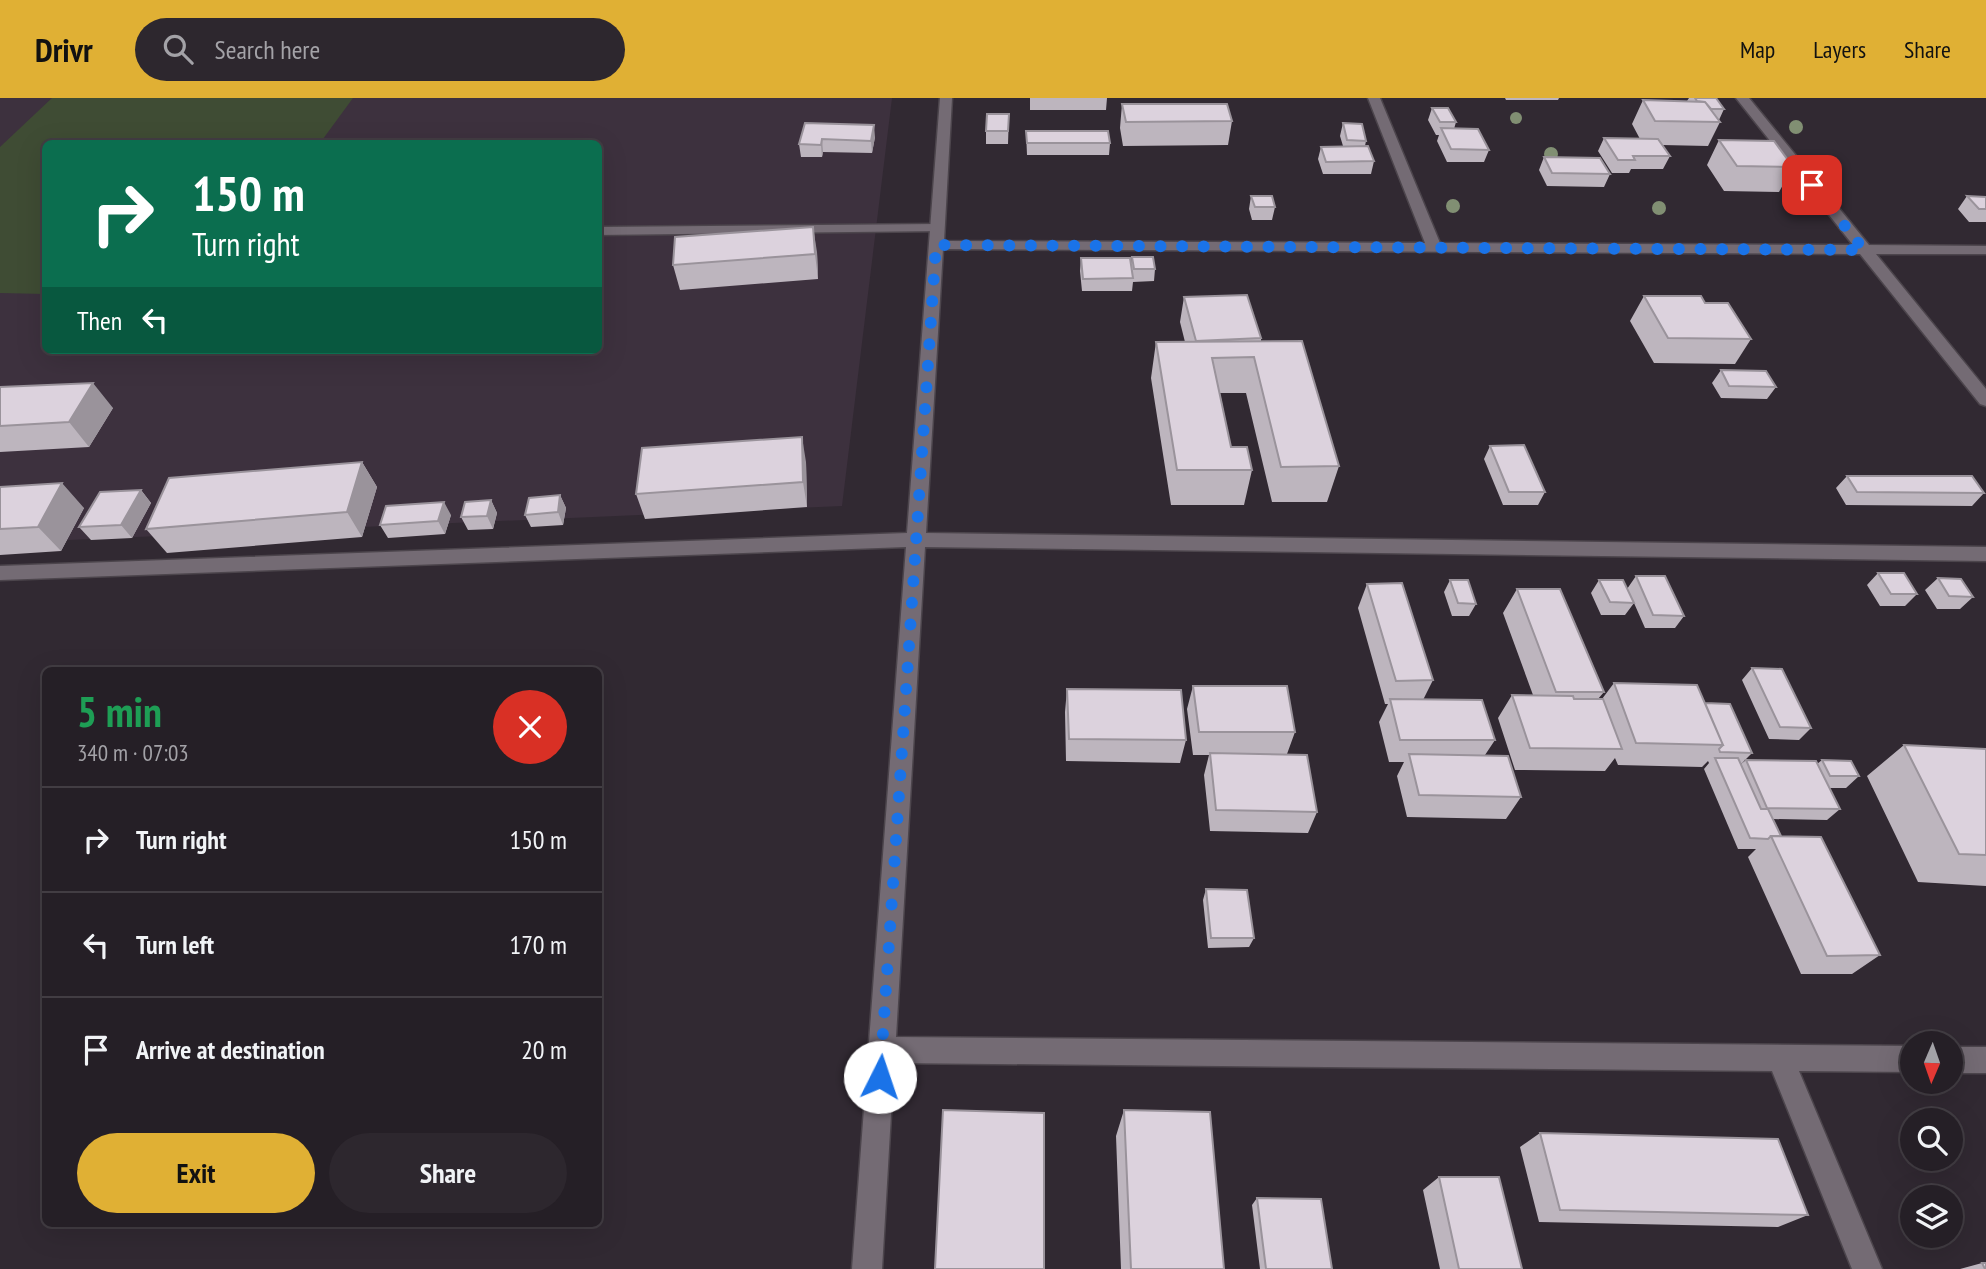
<!DOCTYPE html>
<html lang="en">
<head>
<meta charset="utf-8">
<style>
  :root { --surface:#251f26; --page:#2d272e; --text:#f1f3f6; --muted:#a3a2a7; --line:#423d43; --accent:#e0b034 }
  body { margin:0; font-family:"PT Sans Narrow",sans-serif; background:var(--page); color:var(--text); height:100vh; display:flex; flex-direction:column; font-size:26px; white-space:nowrap }
  * { box-sizing:border-box; margin:0 }
  p { font-size:23px; color:var(--muted) }
  .icon { flex:none; width:38px; height:38px; fill:none; stroke:currentColor; stroke-width:2; stroke-linecap:round; stroke-linejoin:round }
  .map { position:relative; flex:1; overflow:hidden }
  .panel { position:absolute; left:42px; top:569px; width:560px; height:560px; display:flex; flex-direction:column; background:var(--surface); border-radius:10px; box-shadow:0 7px 28px #0002,0 0 0 2px var(--line) }
  .panel>* { flex:none }
  .top-card { position:absolute; left:42px; top:42px; width:560px; height:214px; border-radius:10px; box-shadow:0 7px 28px #0002,0 0 0 2px var(--line); background:#0b6e4f; color:#fff; overflow:hidden }
  .needle { width:46px; rotate:182deg }
  .controls { position:absolute; left:1900px; top:933px; display:grid; gap:14px }
  .controls a { display:grid; place-items:center; width:63px; height:63px; border-radius:50%; background:var(--surface); box-shadow:0 7px 28px #0002,0 0 0 2px var(--line); font-size:35px }
  .pin { position:absolute; display:grid; place-items:center; width:60px; height:60px; color:#fff; margin:-30px; border-radius:14px; box-shadow:0 4px 10px #0006 }
  .me { position:absolute; width:77px; margin:-38px; rotate:4deg; stroke-linejoin:round; filter:drop-shadow(0 0 5px #0008) }
  .turn { display:flex; align-items:center; gap:24px; height:147px; padding:0 35px; font-size:32px }
  .turn .icon { width:91px; height:91px; stroke-width:2.5 }
  .turn b { display:block; font-size:49px; line-height:60px }
  .then { display:flex; align-items:center; height:66px; padding:0 35px; background:#0003; gap:14px; font-size:26px }
  .round { display:grid; place-items:center; flex:none; width:74px; height:74px; border-radius:37px; background:var(--page) }
  .headline { display:flex; align-items:center; justify-content:space-between; height:119px; padding:0 35px }
  h1 { font-size:42px; font-weight:700; line-height:52px; color:#1e9e55 }
  .primary-button { display:flex; gap:14px; margin-top:auto; padding:14px 35px }
  .primary-button a { flex:1; height:80px; border-radius:42px; background:var(--accent); color:#111; font-size:28px; font-weight:700; line-height:80px; text-align:center }
  .primary-button a+a { background:var(--page); color:var(--text) }
  ul { padding:0; list-style:none }
  li { display:flex; align-items:center; gap:21px; height:105px; padding:0 35px; border-top:2px solid var(--line) }
  li div { flex:1 }
  li b { display:block; font-size:26px }
  li em { font-style:normal }
  header { display:flex; align-items:center; gap:42px; box-sizing:border-box; height:98px; padding:0 35px; background:var(--accent); color:#111 }
  header strong { font-size:33px }
  nav { display:flex; gap:38px; margin-inline-start:auto; font-size:24px }
  .search { width:490px; height:63px; background:var(--page); display:flex; align-items:center; gap:18px; box-sizing:border-box; padding:0 24px; border-radius:38px; color:var(--muted); font-size:26px }
  .map>svg:first-child { display:block }
  .built { fill:#3d313e; fill-rule:evenodd }
  .green { fill:#3f4c34 }
  .lines { fill:none; stroke-linecap:round; stroke-linejoin:round }
  .lane-casing { stroke:#4c454c; stroke-width:3 }
  .street-casing { stroke:#4c454c; stroke-width:3 }
  .lane { fill:#746b74; fill-rule:evenodd }
  .street { fill:#746b74; fill-rule:evenodd }
  .tree { fill:#818f73 }
  .wall { fill:#bdb5be }
  .shaded-wall { fill:#9a939b }
  .building { fill:#dcd2dd; stroke:#9a939b; stroke-width:2 }
  .route { stroke:#1a73e8; stroke-width:12; stroke-dasharray:0 21.6 }
</style>
</head>
<body>
<header>
<strong>Drivr</strong>
<div class="search"><svg class="icon" aria-label="search" viewBox="0 0 24 24"><circle cx="10" cy="10" r="6"/><path d="M15 15l6 6"/></svg>Search here</div>
<nav><a>Map</a><a>Layers</a><a>Share</a></nav>
</header>
<div class="map">
<svg width="1986" height="1171" viewBox="0 0 1986 1171">
  <rect width="100%" height="100%" fill="#312932"/>
  <path class="built" d="M 0,0 L 892,0 L 842,408 L 0,445 ZM 46,46 L 598,46 L 598,252 L 46,252 Z"/>
  <path class="green" d="M 52,0 L 353,0 L 320,45 L 46,46 L 45,196 L 0,195 L 0,49 Z"/>
  <g class="lines">
    <defs>
      <path id="lane" d="M 937,126 L 944,130 L 942,133 L 598,137 L 598,129 Z"/>
      <path id="street" d="M 940,0 L 952,0 L 944,143 L 1425,145 L 1368,0 L 1380,0 L 1440,145 L 1853,147 L 1736,0 L 1749,0 L 1869,147 L 1986,148 L 1986,156 L 1876,156 L 1986,291 L 1986,308 L 1980,306 L 1860,156 L 943,151 L 926,435 L 1986,449 L 1986,463 L 925,449 L 896,939 L 1913,948 L 1913,974 L 1799,973 L 1882,1171 L 1852,1171 L 1772,973 L 894,965 L 882,1171 L 852,1171 L 906,449 L 0,482 L 0,468 L 907,435 Z
        M 1951,949 L 1986,949 L 1986,975 L 1951,975 Z"/>
    </defs>
    <use href="#lane" class="lane-casing"/>
    <use href="#street" class="street-casing"/>
    <use href="#lane" class="lane"/>
    <use href="#street" class="street"/>
  </g>
  <g class="tree">
    <circle cx="1516" cy="20" r="6"/>
    <circle cx="1796" cy="29" r="7"/>
    <circle cx="1551" cy="56" r="7"/>
    <circle cx="1453" cy="108" r="7"/>
    <circle cx="1659" cy="110" r="7"/>
  </g>
  <path class="wall" d="M 1030,0 L 1107,0 L 1106,12 L 1030,12 Z
    M 1505,0 L 1559,0 L 1558,2 L 1506,2 Z
    M 1689,0 L 1716,0 L 1724,11 L 1719,22 L 1720,24 L 1708,48 L 1662,47 L 1670,58 L 1663,71 L 1631,71 L 1629,75 L 1612,75 L 1598,53 L 1604,40 L 1640,41 L 1632,26 L 1643,2 L 1687,3 Z
    M 1122,6 L 1232,23 L 1228,47 L 1123,48 L 1120,30 Z
    M 1432,10 L 1456,24 L 1454,31 L 1489,52 L 1484,64 L 1447,64 L 1437,43 L 1439,37 L 1436,37 L 1428,22 Z
    M 1009,16 L 1008,46 L 986,46 L 986,33 Z
    M 805,25 L 875,39 L 872,55 L 823,54 L 822,59 L 801,59 L 799,46 Z
    M 1343,25 L 1366,43 L 1365,48 L 1374,63 L 1371,76 L 1323,76 L 1318,61 L 1321,49 L 1343,48 L 1340,38 Z
    M 1026,33 L 1110,45 L 1109,57 L 1027,57 Z
    M 1719,42 L 1793,69 L 1779,94 L 1724,93 L 1707,67 Z
    M 1544,59 L 1610,76 L 1604,89 L 1547,88 L 1539,72 Z
    M 1251,98 L 1275,109 L 1272,122 L 1252,122 L 1249,111 Z
    M 1967,98 L 1986,99 L 1986,124 L 1969,124 L 1958,111 Z
    M 817,154 L 818,181 L 680,192 L 673,167 Z
    M 1132,159 L 1155,171 L 1154,183 L 1133,184 L 1132,193 L 1082,193 L 1080,173 L 1081,160 L 1131,166 Z
    M 1644,198 L 1705,205 L 1751,241 L 1735,266 L 1654,265 L 1630,223 Z
    M 1184,199 L 1261,240 L 1261,243 L 1339,368 L 1327,404 L 1272,404 L 1246,295 L 1220,295 L 1231,349 L 1252,372 L 1244,407 L 1171,407 L 1151,280 L 1156,244 L 1185,244 L 1180,224 Z
    M 1721,272 L 1776,289 L 1767,301 L 1721,300 L 1712,285 Z
    M 0,289 L 113,310 L 89,349 L 0,354 Z
    M 1490,348 L 1545,394 L 1538,407 L 1503,407 L 1484,361 Z
    M 362,364 L 377,389 L 362,439 L 167,455 L 146,431 Z
    M 806,364 L 807,409 L 645,421 L 636,396 Z
    M 1847,378 L 1984,395 L 1972,408 L 1846,407 L 1836,390 Z
    M 0,389 L 84,410 L 61,453 L 0,457 Z
    M 141,392 L 151,405 L 132,440 L 91,442 L 79,429 Z
    M 560,397 L 566,410 L 563,427 L 531,429 L 525,417 Z
    M 491,402 L 497,415 L 493,431 L 468,432 L 461,419 Z
    M 451,417 L 445,436 L 388,440 L 380,427 Z
    M 1878,475 L 1917,496 L 1905,508 L 1880,508 L 1867,487 Z
    M 1636,478 L 1684,518 L 1675,530 L 1645,530 L 1634,505 L 1625,517 L 1601,517 L 1591,495 L 1599,482 L 1627,491 Z
    M 1938,480 L 1973,499 L 1960,511 L 1937,511 L 1925,492 Z
    M 1450,482 L 1476,506 L 1469,518 L 1452,518 L 1444,494 Z
    M 1367,486 L 1433,582 L 1423,602 L 1495,642 L 1485,657 L 1521,699 L 1506,721 L 1407,719 L 1397,678 L 1404,664 L 1389,664 L 1379,624 L 1388,606 L 1385,606 L 1358,510 Z
    M 1517,491 L 1604,594 L 1598,601 L 1602,601 L 1614,585 L 1705,605 L 1752,655 L 1741,666 L 1746,662 L 1817,666 L 1822,662 L 1859,678 L 1846,690 L 1829,690 L 1840,711 L 1827,722 L 1773,721 L 1781,738 L 1880,857 L 1852,876 L 1801,876 L 1748,759 L 1756,751 L 1738,751 L 1704,671 L 1709,665 L 1708,663 L 1702,669 L 1618,667 L 1615,660 L 1605,673 L 1515,672 L 1498,620 L 1512,597 L 1533,597 L 1503,515 Z
    M 1752,570 L 1811,630 L 1799,642 L 1769,641 L 1742,582 Z
    M 1193,588 L 1295,634 L 1287,656 L 1317,714 L 1308,735 L 1210,733 L 1204,677 L 1209,657 L 1193,657 L 1187,611 Z
    M 1067,591 L 1186,642 L 1180,665 L 1066,663 L 1065,614 Z
    M 1904,647 L 1986,651 L 1986,788 L 1918,784 L 1867,678 Z
    M 1206,791 L 1254,840 L 1249,849 L 1208,850 L 1203,802 Z
    M 1124,1012 L 1224,1171 L 1121,1171 L 1116,1038 Z
    M 1540,1035 L 1808,1117 L 1778,1129 L 1539,1124 L 1520,1049 Z
    M 1439,1079 L 1522,1171 L 1440,1171 L 1423,1092 Z
    M 1257,1100 L 1332,1171 L 1260,1171 L 1252,1107 Z
    M 1982,1165 L 1986,1171 L 1960,1171 Z"/>
  <path class="shaded-wall" d="M 874,27 L 875,39 L 872,55 L 871,43 Z
    M 822,41 L 823,54 L 822,59 L 821,47 Z
    M 813,129 L 817,154 L 818,181 L 815,156 Z
    M 93,285 L 113,310 L 89,349 L 69,324 Z
    M 802,339 L 806,364 L 807,409 L 803,384 Z
    M 362,364 L 377,389 L 362,439 L 347,414 Z
    M 62,385 L 84,410 L 61,453 L 38,429 Z
    M 141,392 L 151,405 L 132,440 L 121,427 Z
    M 560,397 L 566,410 L 563,427 L 558,414 Z
    M 491,402 L 497,415 L 493,431 L 487,418 Z
    M 444,404 L 451,417 L 445,436 L 438,423 Z"/>
  <path class="building" d="M 1695,0 L 1716,0 L 1724,11 L 1711,11 L 1705,4 L 1697,3 Z
    M 1643,2 L 1705,4 L 1720,24 L 1655,23 Z
    M 1122,6 L 1227,6 L 1232,23 L 1126,24 Z
    M 1432,10 L 1448,10 L 1456,24 L 1440,24 Z
    M 987,16 L 1009,16 L 1008,33 L 986,33 Z
    M 805,25 L 874,27 L 871,43 L 822,41 L 821,47 L 799,46 Z
    M 1343,25 L 1362,26 L 1366,43 L 1347,42 Z
    M 1441,30 L 1478,31 L 1489,52 L 1451,51 Z
    M 1026,33 L 1108,33 L 1110,45 L 1027,45 Z
    M 1604,40 L 1658,41 L 1670,58 L 1633,58 L 1635,62 L 1618,62 Z
    M 1719,42 L 1774,43 L 1793,69 L 1737,68 Z
    M 1368,48 L 1374,63 L 1326,64 L 1321,49 Z
    M 1544,59 L 1600,60 L 1610,76 L 1552,75 Z
    M 1251,98 L 1272,98 L 1275,109 L 1255,109 Z
    M 1967,98 L 1986,99 L 1986,111 L 1979,111 Z
    M 813,129 L 815,156 L 673,167 L 675,139 Z
    M 1132,159 L 1153,159 L 1155,171 L 1134,171 Z
    M 1081,160 L 1130,160 L 1133,180 L 1083,181 Z
    M 1247,197 L 1261,240 L 1196,243 L 1184,199 Z
    M 1644,198 L 1701,198 L 1705,205 L 1728,205 L 1751,241 L 1668,240 Z
    M 1302,243 L 1339,368 L 1281,369 L 1254,259 L 1212,260 L 1231,349 L 1247,349 L 1252,372 L 1177,372 L 1156,244 Z
    M 1721,272 L 1766,273 L 1776,289 L 1729,288 Z
    M 93,285 L 69,324 L 0,328 L 0,289 Z
    M 802,339 L 803,384 L 636,396 L 642,350 Z
    M 1524,347 L 1545,394 L 1509,394 L 1490,348 Z
    M 362,364 L 347,414 L 146,431 L 169,380 Z
    M 1847,378 L 1972,378 L 1984,395 L 1857,394 Z
    M 62,385 L 38,429 L 0,431 L 0,389 Z
    M 141,392 L 121,427 L 79,429 L 100,394 Z
    M 560,397 L 558,414 L 525,417 L 529,400 Z
    M 491,402 L 487,418 L 461,419 L 465,404 Z
    M 444,404 L 438,423 L 380,427 L 386,408 Z
    M 1878,475 L 1904,475 L 1917,496 L 1891,496 Z
    M 1636,478 L 1665,478 L 1684,518 L 1653,517 Z
    M 1938,480 L 1961,481 L 1973,499 L 1949,498 Z
    M 1450,482 L 1468,482 L 1476,506 L 1458,505 Z
    M 1599,482 L 1623,482 L 1634,505 L 1610,504 Z
    M 1402,485 L 1433,582 L 1396,583 L 1367,486 Z
    M 1517,491 L 1560,491 L 1604,594 L 1556,594 Z
    M 1752,570 L 1782,571 L 1811,630 L 1780,629 Z
    M 1614,585 L 1697,587 L 1723,647 L 1636,645 Z
    M 1193,588 L 1287,588 L 1295,634 L 1199,634 Z
    M 1067,591 L 1181,592 L 1186,642 L 1069,641 Z
    M 1512,597 L 1573,598 L 1574,601 L 1603,601 L 1622,651 L 1530,650 Z
    M 1390,601 L 1482,602 L 1495,642 L 1400,642 Z
    M 1705,605 L 1730,606 L 1752,655 L 1720,654 L 1719,651 L 1723,647 Z
    M 1904,647 L 1986,651 L 1986,757 L 1959,756 Z
    M 1210,655 L 1307,657 L 1317,714 L 1216,712 Z
    M 1409,656 L 1508,658 L 1521,699 L 1419,697 Z
    M 1715,660 L 1738,660 L 1761,711 L 1768,711 L 1781,738 L 1771,738 L 1768,741 L 1750,740 Z
    M 1746,662 L 1816,663 L 1840,711 L 1767,710 Z
    M 1822,662 L 1851,663 L 1859,678 L 1830,678 Z
    M 1771,738 L 1821,739 L 1880,857 L 1827,858 Z
    M 1206,791 L 1247,792 L 1254,840 L 1211,840 Z
    M 943,1012 L 1044,1015 L 1044,1171 L 935,1171 Z
    M 1124,1012 L 1210,1014 L 1224,1171 L 1131,1171 Z
    M 1540,1035 L 1778,1041 L 1808,1117 L 1560,1112 Z
    M 1439,1079 L 1499,1079 L 1522,1171 L 1459,1171 Z
    M 1257,1100 L 1321,1101 L 1332,1171 L 1266,1171 Z
    M 1982,1165 L 1986,1165 L 1986,1171 L 1985,1171 Z"/>
  <g class="lines">
    <path class="route" d="M 880,979 L 936,147 L 1864,152 L 1812,87"/>
  </g>
</svg>
<div class="controls">
<a><svg class="needle" viewBox="-14 -14 28 28"><path d="M0-13l5 13h-10z" fill="#e53935"/><path d="M0 13l5-13h-10z" fill="#a3a2a7"/></svg></a>
<a><svg class="icon" aria-label="search" viewBox="0 0 24 24"><circle cx="10" cy="10" r="6"/><path d="M15 15l6 6"/></svg></a>
<a><svg class="icon" aria-label="layers" viewBox="0 0 24 24"><path d="M12 4l9 5-9 5-9-5zM3 14l9 5 9-5"/></svg></a>
</div>
<div class="pin" style="left:1812px;top:87px;background:#d93025"><svg class="icon" aria-label="arrive" viewBox="0 0 24 24"><path d="M6 21V4h12l-3 4 3 4H6"/></svg></div>
<svg class="me" style="left:880px;top:979px" viewBox="-20 -20 40 40"><circle r="19" fill="#fff"/><path d="M0-13L10 11 0 6-10 11z" fill="#1a73e8"/></svg>
<div class="top-card">
<div class="turn"><svg class="icon" aria-label="right" viewBox="0 0 24 24"><path d="M7 20v-9h11M14 6l5 5-5 5"/></svg><div><b>150 m</b>Turn right</div></div>
<div class="then">Then<svg class="icon" aria-label="left" viewBox="0 0 24 24"><path d="M17 20v-9H6M10 6l-5 5 5 5"/></svg></div>
</div>
<section class="panel">
<div class="headline"><div><h1>5 min</h1><p>340 m · 07:03</p></div><a class="round" style="background:#d93025;color:#fff"><svg class="icon" aria-label="close" viewBox="0 0 24 24"><path d="M6 6l12 12M18 6L6 18"/></svg></a></div>
<ul>
<li><svg class="icon" aria-label="right" viewBox="0 0 24 24"><path d="M7 20v-9h11M14 6l5 5-5 5"/></svg><div><b>Turn right</b></div><em>150 m</em></li>
<li><svg class="icon" aria-label="left" viewBox="0 0 24 24"><path d="M17 20v-9H6M10 6l-5 5 5 5"/></svg><div><b>Turn left</b></div><em>170 m</em></li>
<li><svg class="icon" aria-label="arrive" viewBox="0 0 24 24"><path d="M6 21V4h12l-3 4 3 4H6"/></svg><div><b>Arrive at destination</b></div><em>20 m</em></li>
</ul>
<div class="primary-button"><a>Exit</a><a>Share</a></div>
</section>
</div>
</body>
</html>
